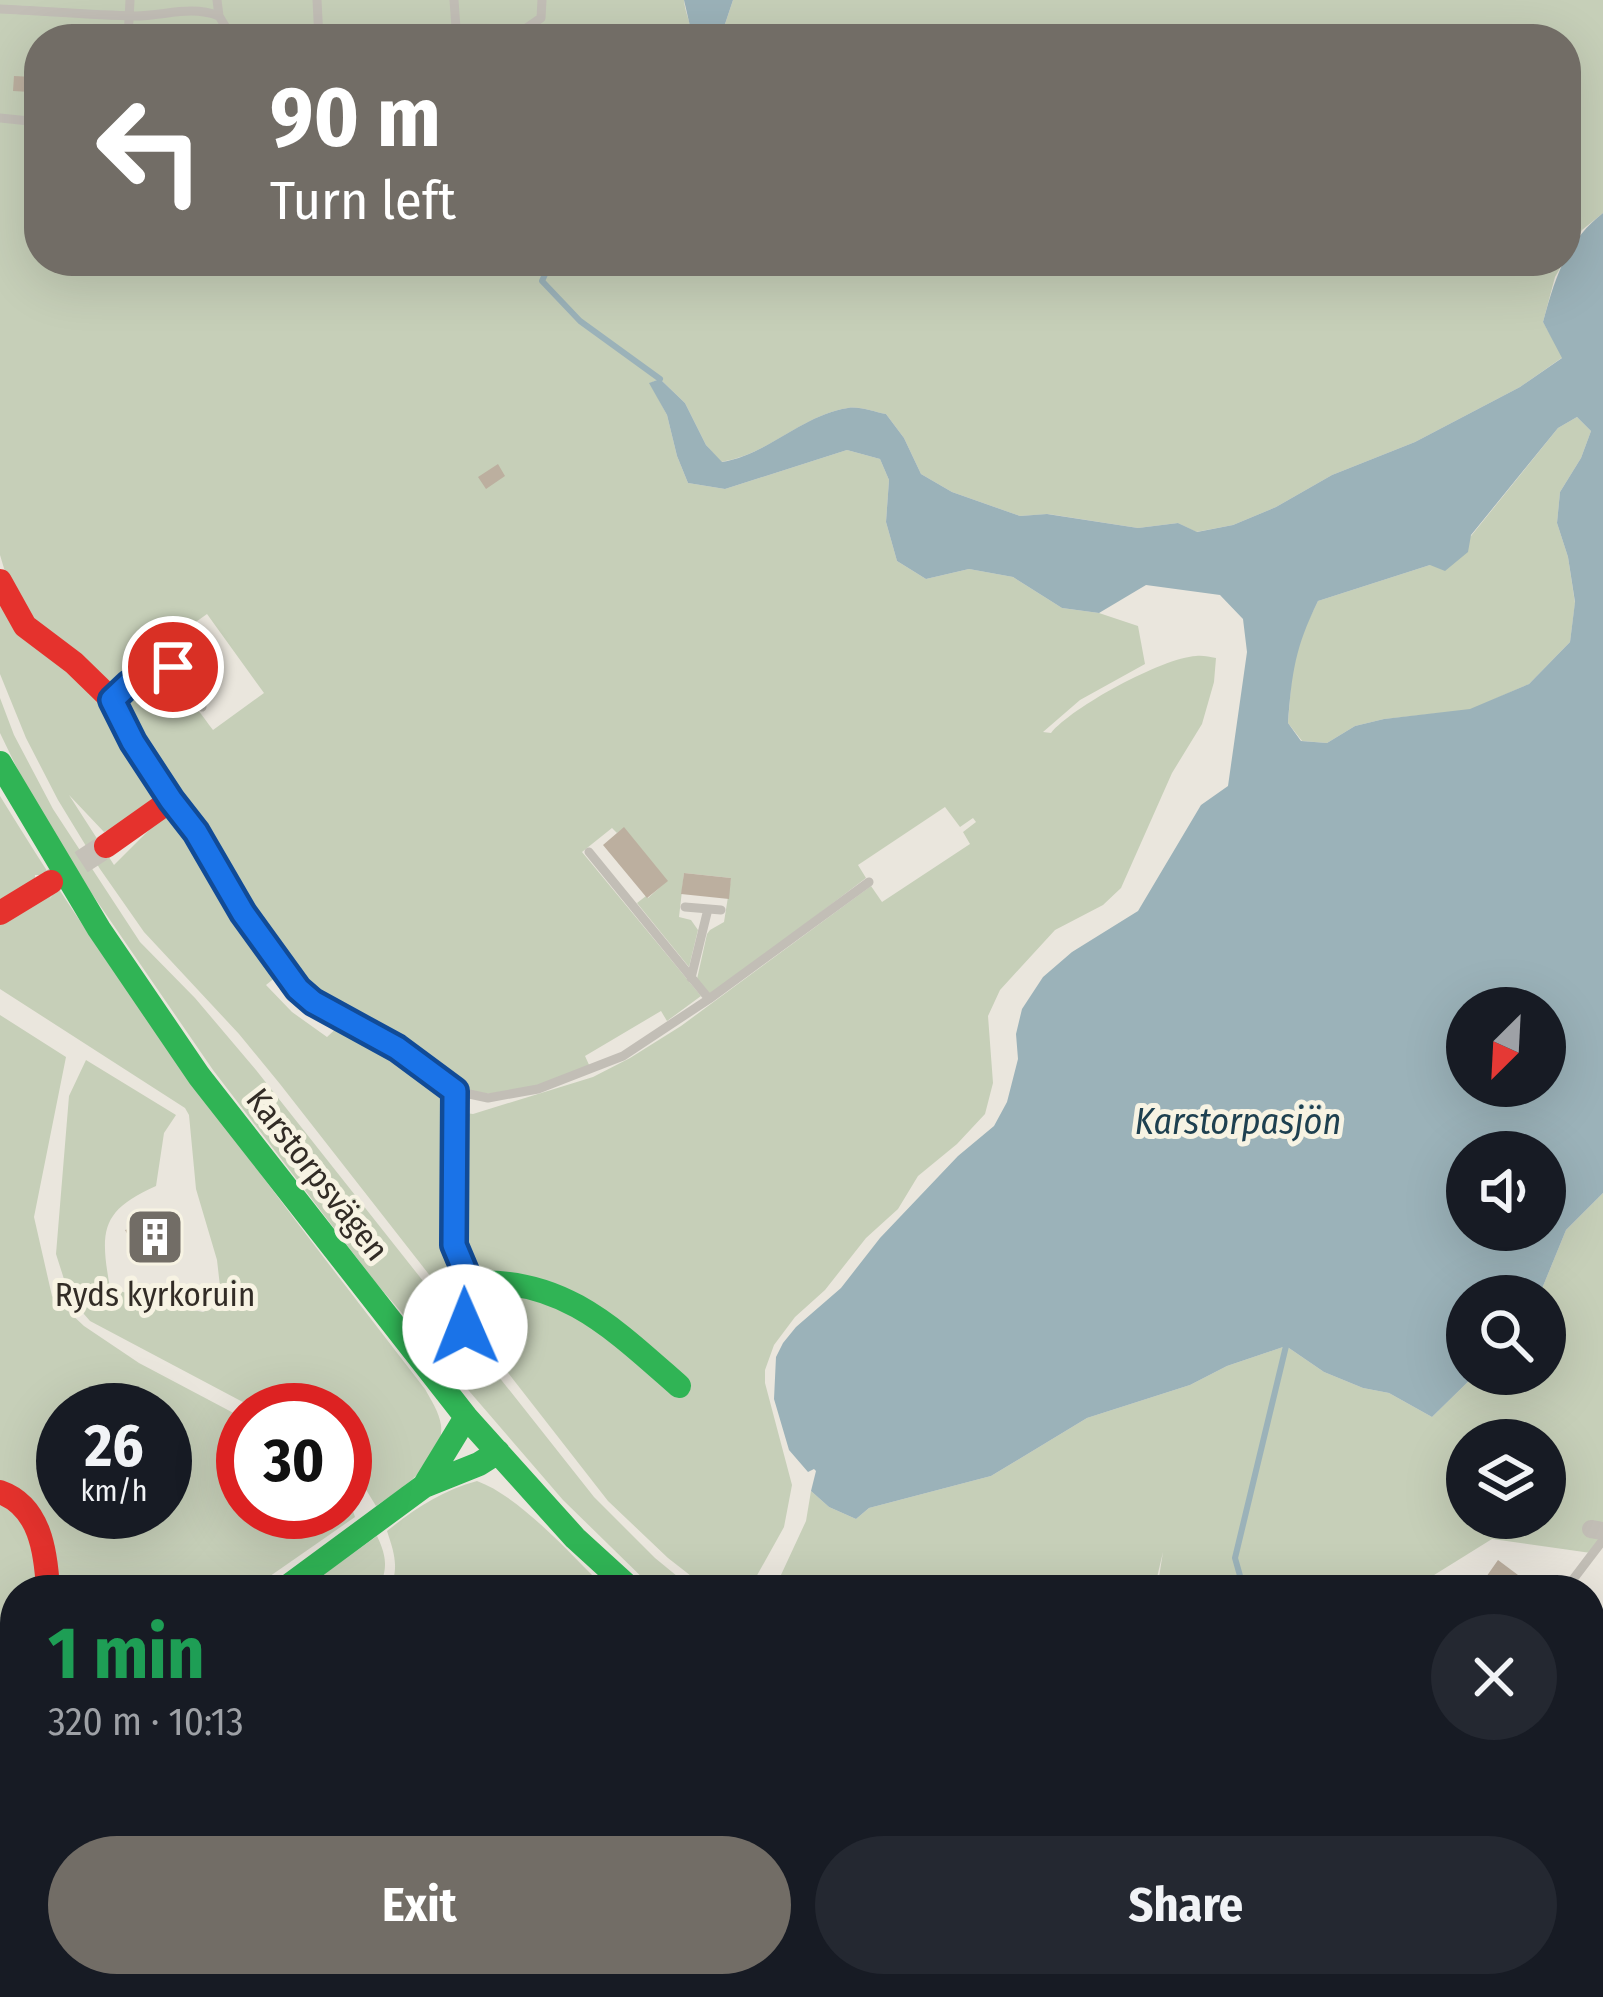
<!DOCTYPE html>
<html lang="en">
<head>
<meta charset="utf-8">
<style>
  :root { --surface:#171b24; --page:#242831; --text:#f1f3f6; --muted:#9ea1a6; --accent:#726d66 }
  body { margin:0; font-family:"Fira Sans Condensed",sans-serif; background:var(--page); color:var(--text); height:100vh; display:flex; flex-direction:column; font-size:45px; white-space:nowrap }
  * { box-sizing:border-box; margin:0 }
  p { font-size:39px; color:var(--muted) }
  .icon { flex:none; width:66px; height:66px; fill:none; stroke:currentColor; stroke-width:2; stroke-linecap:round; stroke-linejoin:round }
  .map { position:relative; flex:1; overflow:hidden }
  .drawer { position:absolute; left:0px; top:1575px; width:1605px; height:423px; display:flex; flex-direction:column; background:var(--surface); border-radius:48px 48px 0 0; box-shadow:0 12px 48px #0002 }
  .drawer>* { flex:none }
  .hud { position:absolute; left:24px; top:24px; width:1557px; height:252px; border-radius:48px; box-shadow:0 12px 48px #0002; background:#726d66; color:#fff; overflow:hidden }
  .needle { width:78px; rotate:204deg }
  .tools { position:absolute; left:1446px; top:987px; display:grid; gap:24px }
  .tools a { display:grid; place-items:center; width:120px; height:120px; border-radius:50%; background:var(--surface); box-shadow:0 12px 48px #0002; font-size:60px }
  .speed { position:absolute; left:36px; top:1383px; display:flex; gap:24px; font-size:60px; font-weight:700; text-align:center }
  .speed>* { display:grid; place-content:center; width:156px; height:156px; border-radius:50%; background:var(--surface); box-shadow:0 12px 48px #0002; line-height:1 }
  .speed small { font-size:30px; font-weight:400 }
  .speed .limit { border:18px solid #d22; background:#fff; color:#111 }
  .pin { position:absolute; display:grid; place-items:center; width:102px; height:102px; color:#fff; margin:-51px; border:6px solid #fff; border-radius:50%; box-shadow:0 3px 12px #0007 }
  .me { position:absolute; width:132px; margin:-66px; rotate:359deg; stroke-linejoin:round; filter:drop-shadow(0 0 9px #0008) }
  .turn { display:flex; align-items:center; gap:42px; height:252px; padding:0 48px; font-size:54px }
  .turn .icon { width:156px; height:156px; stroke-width:2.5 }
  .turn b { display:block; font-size:84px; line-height:102px }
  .round { display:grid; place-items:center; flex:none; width:126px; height:126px; border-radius:63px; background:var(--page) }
  .summary { display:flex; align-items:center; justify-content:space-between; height:204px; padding:0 48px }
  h1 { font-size:72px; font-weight:700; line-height:90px; color:#1e9e55 }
  .cta { display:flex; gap:24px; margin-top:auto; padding:24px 48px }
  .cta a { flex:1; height:138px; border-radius:72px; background:var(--accent); color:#fff; font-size:48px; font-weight:700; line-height:138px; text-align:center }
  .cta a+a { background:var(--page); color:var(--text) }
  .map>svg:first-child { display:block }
  .green { fill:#c6cfb8; fill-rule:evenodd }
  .water { fill:#9bb2b9; fill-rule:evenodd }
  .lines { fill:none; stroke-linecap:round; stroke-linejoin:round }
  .stream { stroke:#9bb2b9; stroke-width:6 }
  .building { fill:#bcaf9f }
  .secondary-tunnel { stroke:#c5c1b8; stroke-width:24; stroke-dasharray:24 12; stroke-linecap:butt }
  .lane { stroke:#c2beb6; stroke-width:9 }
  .street { stroke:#c2beb6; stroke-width:18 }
  .fast { stroke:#30b455; stroke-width:24 }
  .jam { stroke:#e5322d; stroke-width:24 }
  .route-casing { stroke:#114b97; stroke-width:30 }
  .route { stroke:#1a73e8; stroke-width:21 }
  .labels { text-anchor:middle; stroke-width:10; stroke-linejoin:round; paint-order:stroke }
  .street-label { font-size:33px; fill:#322c26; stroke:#f7f3e3 }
  .poi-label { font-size:33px; fill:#322c26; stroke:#f7f3e3 }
  .water-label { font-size:36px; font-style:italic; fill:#1e4050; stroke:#f7f3e3 }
</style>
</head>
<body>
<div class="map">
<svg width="1603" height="1997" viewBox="0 0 1603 1997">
  <rect width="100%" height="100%" fill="#eae6dd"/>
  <path class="green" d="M 0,0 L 684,0 C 685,14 692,25 693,39 L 39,39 L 39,261 L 1564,261 L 1555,277 L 1543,322 L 1563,357 L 1520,387 L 1415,442 L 1332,475 L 1276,507 L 1233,525 L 1196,532 L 1178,523 L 1138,528 L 1048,514 L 1020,516 L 952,492 L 921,474 L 904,438 L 886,414 C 874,412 859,406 848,408 C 802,415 770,454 721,462 L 706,445 L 685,403 L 660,379 L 650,383 L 667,415 L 677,456 L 688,483 L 725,489 L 847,450 L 880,459 L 889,480 L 886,522 L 897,561 L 926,579 L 969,569 L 1013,577 L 1062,608 L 1099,613 L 1138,626 L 1145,664 L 1080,700 L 1043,732 L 1051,733 C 1072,707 1162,658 1196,656 C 1203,655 1209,657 1216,658 L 1214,682 L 1202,724 L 1172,773 L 1121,888 L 1103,905 L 1055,930 L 1000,990 L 988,1016 L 993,1083 L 985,1114 L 957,1144 L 918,1176 L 898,1209 L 866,1238 L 825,1290 L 795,1317 L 774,1345 L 765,1370 L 765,1383 L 792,1485 L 784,1527 L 755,1579 L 752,1590 L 709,1590 L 668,1558 L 608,1501 L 481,1338 L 484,1319 L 454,1280 L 456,1309 L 280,1084 L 239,1034 L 144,932 L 100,869 L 58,800 L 26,738 L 0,674 L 0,590 L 13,619 L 28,635 L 56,654 L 101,695 L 158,789 C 155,817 126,822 104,832 L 69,795 L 114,865 L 160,819 L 172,817 L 182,823 L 244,920 L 282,972 L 266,985 L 292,1012 L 327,1037 L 342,1023 C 380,1042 413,1064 444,1093 L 445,1110 L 473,1114 L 593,1077 L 630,1058 L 681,1026 L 871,886 L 882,902 L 970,844 L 963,832 L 976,822 L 973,818 L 960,827 L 945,807 L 858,865 L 866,878 L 710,996 L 697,979 L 707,934 L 710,930 L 724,922 L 731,878 L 684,873 L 679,917 L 691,920 L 698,930 L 689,967 L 637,903 L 646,896 L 648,898 L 667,881 L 624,828 L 617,833 L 612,828 L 582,852 L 701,996 L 667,1021 L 661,1011 L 585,1056 L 590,1067 C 564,1076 512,1097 484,1093 C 453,1090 431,1064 406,1049 C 375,1030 340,1016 313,992 C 262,948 227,868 189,812 C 172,787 130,741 124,713 C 124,711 126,697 126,695 L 144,681 C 184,688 190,699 213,730 L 264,693 L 207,614 L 155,651 L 130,678 L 116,683 L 108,683 L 32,625 L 9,585 L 0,555 Z
    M 733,0 L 1603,0 L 1603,213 L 1582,230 L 1566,258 L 1566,39 L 720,39 Z
    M 1577,417 L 1591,431 L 1581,458 L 1560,492 L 1557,523 L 1568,557 L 1575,603 L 1570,642 L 1529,684 L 1470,710 L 1384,719 L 1355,726 L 1327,743 L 1302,741 L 1288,723 L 1292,673 L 1299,639 L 1318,601 L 1430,565 L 1471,536 L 1558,428 Z
    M 0,698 L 14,735 L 53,809 L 140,942 L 195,998 L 256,1070 L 594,1497 L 655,1558 L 694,1590 L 655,1590 L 563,1500 L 376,1283 L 213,1070 L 90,891 L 29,793 L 0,733 Z
    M 0,796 C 127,1004 276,1196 425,1389 C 431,1400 439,1412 441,1425 C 445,1460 402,1489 376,1506 L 354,1470 L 345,1462 L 345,1410 L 258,1410 L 90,1321 L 70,1298 L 56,1254 L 69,1096 L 86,1060 L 176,1115 L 164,1133 L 156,1186 C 100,1211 100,1231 110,1288 L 156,1302 L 203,1312 L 222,1304 L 217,1260 L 196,1189 L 189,1115 L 185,1108 L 0,989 L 0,921 L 53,889 L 50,899 L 55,889 L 47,875 L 35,875 L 35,879 L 0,907 Z
    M 0,1015 L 66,1057 L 34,1217 L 52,1296 L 84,1326 L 139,1363 L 243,1418 L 243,1512 L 345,1512 L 345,1487 L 355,1517 L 250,1590 L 15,1590 L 15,1736 L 0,1742 ZM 63,1410 L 165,1410 L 165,1512 L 63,1512 Z
    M 1603,1193 L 1603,1537 L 1591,1553 L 1492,1539 L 1410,1590 L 1157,1590 L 1163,1552 L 1154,1590 L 774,1590 L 806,1521 L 811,1491 L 829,1507 L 856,1519 L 869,1508 L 991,1476 L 1087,1418 L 1190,1385 L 1227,1366 L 1286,1346 L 1324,1372 L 1363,1388 L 1389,1393 L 1432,1417 L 1476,1374 L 1545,1374 L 1545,1296 L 1539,1296 L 1566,1230 ZM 1467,1440 L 1545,1440 L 1545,1518 L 1467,1518 Z
    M 477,1481 C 521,1497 572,1556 607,1590 L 389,1590 C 400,1569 394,1552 387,1531 C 414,1509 443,1490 477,1481 Z
    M 377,1536 C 387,1557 388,1569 378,1590 L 302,1590 Z
    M 1590,1771 L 1603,1773 L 1603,1997 L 1450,1997 L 1410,1983 L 1590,1983 Z
    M 15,1810 L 15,1983 L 160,1983 L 144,1989 L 146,1997 L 0,1997 L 0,1815 Z
    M 288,1983 L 347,1983 L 355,1997 L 310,1997 Z
    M 383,1983 L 756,1983 L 748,1997 L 391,1997 Z
    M 821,1983 L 1024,1983 L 1046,1997 L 832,1997 Z
    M 1049,1983 L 1332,1983 L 1364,1997 L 1072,1997 Z"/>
  <path class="water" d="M 684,0 L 733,0 L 720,39 L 693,39 Z
    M 1603,213 L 1603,1193 L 1566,1230 L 1539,1296 L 1467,1296 L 1467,1374 L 1476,1374 L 1432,1417 L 1389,1393 L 1363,1388 L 1324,1372 L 1286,1346 L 1227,1366 L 1190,1385 L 1087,1418 L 991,1476 L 869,1508 L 856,1519 L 829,1507 L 811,1491 L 816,1471 L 814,1469 L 808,1472 L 789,1450 L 774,1399 L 776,1357 L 783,1343 L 796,1327 L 841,1288 L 880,1238 L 958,1156 L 994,1126 L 1007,1102 L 1018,1059 L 1016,1034 L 1022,1009 L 1043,977 L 1072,952 L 1138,911 L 1201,805 L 1228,786 L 1247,652 L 1243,619 L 1220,595 L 1146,585 L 1099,613 L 1062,608 L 1013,577 L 969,569 L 926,579 L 897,561 L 886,522 L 889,480 L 880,459 L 847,450 L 725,489 L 688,483 L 677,456 L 667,415 L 649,383 L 660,379 L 685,403 L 706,445 L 722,462 C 769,454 802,415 848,408 C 859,406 874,412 886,414 L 904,438 L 921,474 L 952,492 L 1020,516 L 1047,514 L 1138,528 L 1178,523 L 1197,532 L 1233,525 L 1276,507 L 1332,475 L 1415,442 L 1520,387 L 1562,358 L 1543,322 C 1555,278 1566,242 1603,213 ZM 1577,417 L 1591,431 L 1581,458 L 1560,492 L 1557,523 L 1568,557 L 1575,602 L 1570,642 L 1529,684 L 1470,709 L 1384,719 L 1355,726 L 1327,743 L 1301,741 L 1288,723 C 1292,672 1295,648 1318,601 L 1430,565 L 1445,571 L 1468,552 L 1471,535 L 1558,428 ZM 1467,1008 L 1545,1008 L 1545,1086 L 1467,1086 ZM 1467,1152 L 1545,1152 L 1545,1230 L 1467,1230 Z"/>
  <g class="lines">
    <path class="stream" d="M 551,261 L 542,281 L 580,321 L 660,379
      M 1244,1590 L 1235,1558 L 1286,1346
      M 1590,1894 L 1603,1895"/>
  </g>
  <path class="building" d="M 14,76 L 33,77 L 31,92 L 13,91 Z
    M 498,464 L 505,476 L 486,489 L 478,477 Z
    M 624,827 L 668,881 L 647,898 L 603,845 Z
    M 684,873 L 731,878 L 729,899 L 681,894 Z
    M 152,1225 L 182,1230 L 178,1255 L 148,1250 L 149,1246 L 132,1242 L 125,1230 L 140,1226 L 152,1228 Z
    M 1498,1560 L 1538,1590 L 1477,1590 Z"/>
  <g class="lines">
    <path class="secondary-tunnel" d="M 51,882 L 106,846"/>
    <path class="lane" d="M 217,0 L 219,16 L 233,39
      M 317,0 L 319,39
      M 454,0 L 456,28
      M 0,9 C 45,11 90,15 135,16 C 165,16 190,5 219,16
      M 456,28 L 525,29 L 541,18 L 542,0
      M 128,39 L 130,0
      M 441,39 L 456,28
      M 0,118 L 39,122
      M 116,696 L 129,684 L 173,667 L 202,707
      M 174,803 L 196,832 L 243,913 L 306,996 L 396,1049 L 455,1091 L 488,1098 L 538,1089 L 623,1056 L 709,999 L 869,882
      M 589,852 L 709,999
      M 685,907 L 721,910
      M 691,978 L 708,909
      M 1565,1590 L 1603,1540
      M 1590,1616 L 1603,1625
      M 809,1983 L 820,1997"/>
    <path class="street" d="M 455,1091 L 454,1245 L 470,1283 L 465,1327
      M 1591,1529 L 1603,1531
      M 0,1671 L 15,1664
      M 763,1997 L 771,1983
      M 792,1997 L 800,1983"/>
    <path class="fast" d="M 0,763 L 99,929 L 199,1076 L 466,1417 L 575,1538 L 632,1590
      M 470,1283 C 562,1276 614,1329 679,1386
      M 424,1486 L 466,1417
      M 283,1590 L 424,1486 L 479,1464 L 498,1452"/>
    <path class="jam" d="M 0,581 L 25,626 L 74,663 L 112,700 L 133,741 L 171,800 L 106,846
      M 0,913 L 51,882
      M 0,1492 C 40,1506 46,1552 48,1590
      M 0,1765 L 15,1759
      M 1363,1983 L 1399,1997"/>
  </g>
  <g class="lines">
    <defs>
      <path id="route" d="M 173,667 L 129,684 L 112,700 L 133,742 L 171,800 L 196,832 L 243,913 L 298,989 L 313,1002 L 397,1048 L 455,1091 L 454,1245 L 470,1283 L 465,1327"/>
    </defs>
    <use href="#route" class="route-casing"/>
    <use href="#route" class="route"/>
  </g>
  <defs>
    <symbol id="building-square" viewBox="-11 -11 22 22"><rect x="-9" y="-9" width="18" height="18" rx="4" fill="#726d66" stroke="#f7f3e3"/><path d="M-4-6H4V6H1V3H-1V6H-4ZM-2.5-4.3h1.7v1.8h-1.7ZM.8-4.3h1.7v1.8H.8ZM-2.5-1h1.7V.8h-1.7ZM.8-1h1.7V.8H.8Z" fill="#fff"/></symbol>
  </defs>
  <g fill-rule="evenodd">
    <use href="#building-square" x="122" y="1204" width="66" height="66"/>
  </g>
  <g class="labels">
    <g class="street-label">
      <text transform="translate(318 1174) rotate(52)" y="12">Karstorpsvägen</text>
    </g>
    <g class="poi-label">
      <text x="155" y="1306">Ryds kyrkoruin</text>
    </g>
    <g class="water-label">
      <text x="1238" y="1134">Karstorpasjön</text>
    </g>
  </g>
</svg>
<div class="tools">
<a><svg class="needle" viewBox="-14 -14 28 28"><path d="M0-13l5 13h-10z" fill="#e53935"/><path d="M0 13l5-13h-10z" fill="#9ea1a6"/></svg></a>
<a><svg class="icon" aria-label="sound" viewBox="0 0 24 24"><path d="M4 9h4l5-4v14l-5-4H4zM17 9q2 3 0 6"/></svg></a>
<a><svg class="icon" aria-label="search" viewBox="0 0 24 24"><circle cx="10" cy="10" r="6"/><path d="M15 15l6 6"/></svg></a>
<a><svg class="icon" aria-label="layers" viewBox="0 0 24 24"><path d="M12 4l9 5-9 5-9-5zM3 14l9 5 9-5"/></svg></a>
</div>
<div class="speed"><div>26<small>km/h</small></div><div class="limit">30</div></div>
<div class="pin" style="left:173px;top:667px;background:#d93025"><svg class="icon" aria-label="arrive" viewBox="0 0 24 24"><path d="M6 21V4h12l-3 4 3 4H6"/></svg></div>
<svg class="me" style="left:465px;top:1327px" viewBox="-20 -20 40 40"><circle r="19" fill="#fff"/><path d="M0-13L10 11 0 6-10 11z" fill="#1a73e8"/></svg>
<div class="hud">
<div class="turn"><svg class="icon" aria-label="left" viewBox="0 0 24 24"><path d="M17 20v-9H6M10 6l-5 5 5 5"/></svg><div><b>90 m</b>Turn left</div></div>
</div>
<section class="drawer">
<div class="summary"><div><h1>1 min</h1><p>320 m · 10:13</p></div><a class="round"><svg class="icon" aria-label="close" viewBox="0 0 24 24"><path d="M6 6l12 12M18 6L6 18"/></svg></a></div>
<div class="cta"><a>Exit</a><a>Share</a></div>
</section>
</div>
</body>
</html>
